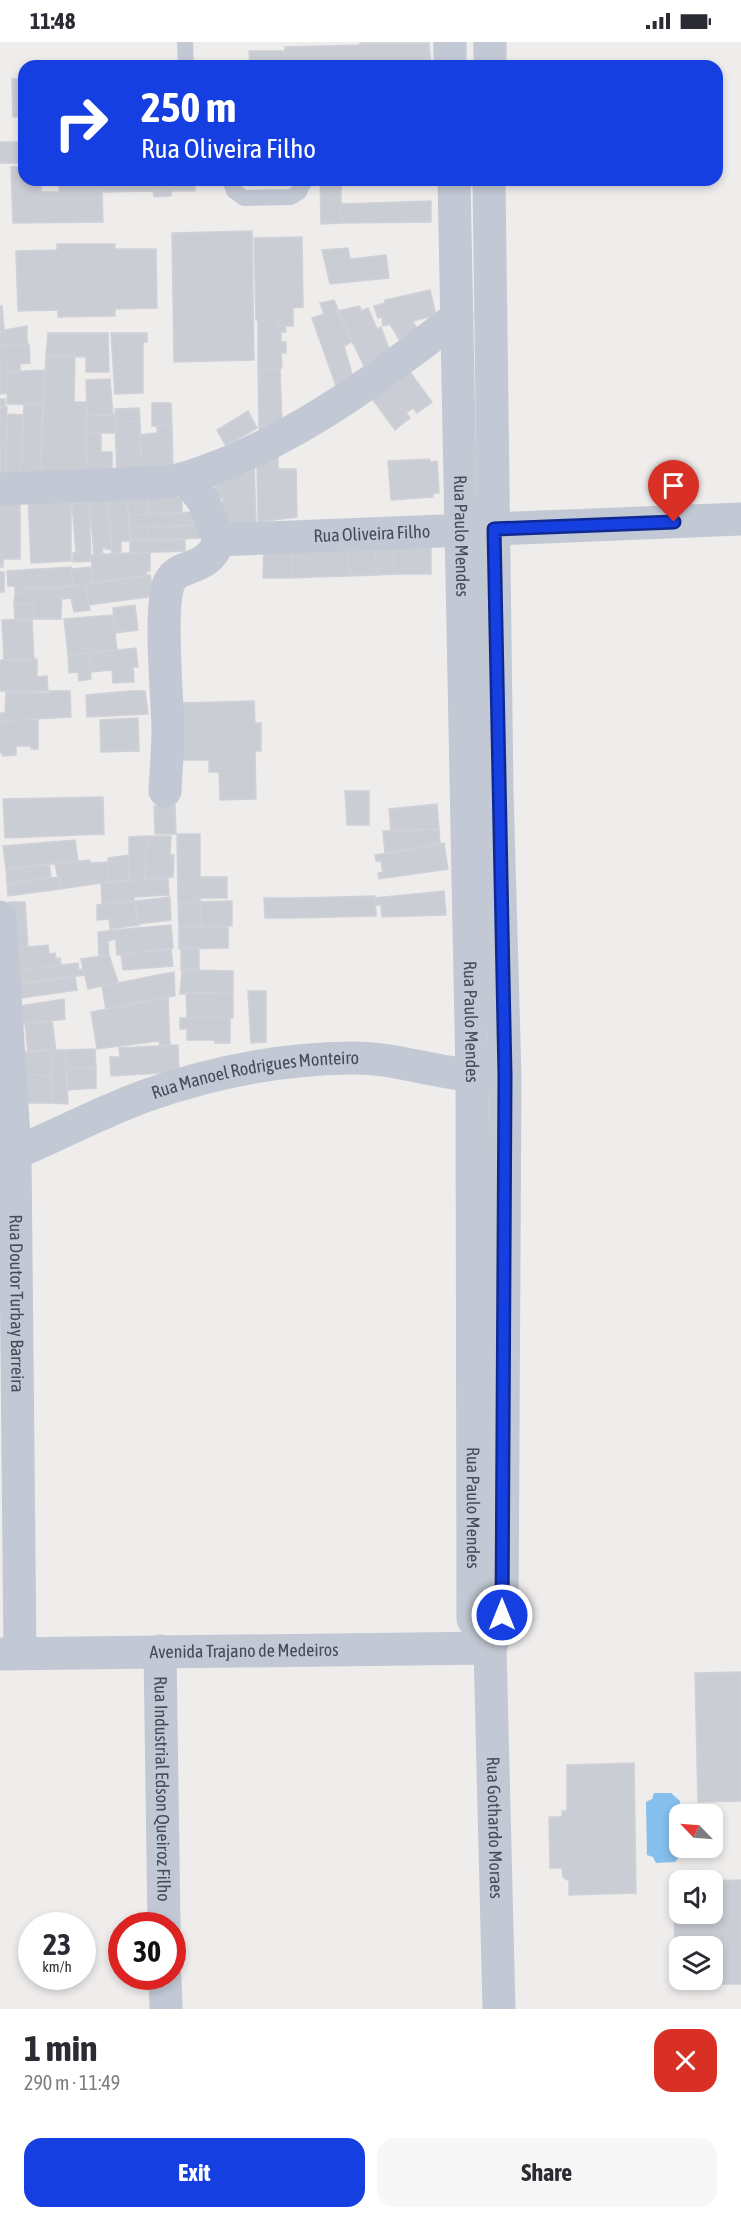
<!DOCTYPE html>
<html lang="en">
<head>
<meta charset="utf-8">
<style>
  :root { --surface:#fff; --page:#f7f7f7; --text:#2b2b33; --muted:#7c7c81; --accent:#153fe0 }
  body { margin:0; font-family:"Asap Condensed",sans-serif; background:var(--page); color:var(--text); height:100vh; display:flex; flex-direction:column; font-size:22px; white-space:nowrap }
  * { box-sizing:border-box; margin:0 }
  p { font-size:20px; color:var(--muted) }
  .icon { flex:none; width:33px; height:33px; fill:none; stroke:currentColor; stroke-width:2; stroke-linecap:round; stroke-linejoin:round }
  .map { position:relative; height:1967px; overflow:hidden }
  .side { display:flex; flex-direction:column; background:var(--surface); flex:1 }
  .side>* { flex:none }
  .hud { position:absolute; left:18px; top:18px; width:705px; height:126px; border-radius:18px; box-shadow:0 3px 9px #0003; background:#153fe0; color:#fff; overflow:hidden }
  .needle { width:39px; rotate:295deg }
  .controls { position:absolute; left:669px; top:1762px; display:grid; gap:12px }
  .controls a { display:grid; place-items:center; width:54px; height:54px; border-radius:12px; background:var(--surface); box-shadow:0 3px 9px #0003; font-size:30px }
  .speed { position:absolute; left:18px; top:1870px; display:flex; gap:12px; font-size:30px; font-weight:700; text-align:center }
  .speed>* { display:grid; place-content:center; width:78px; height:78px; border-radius:50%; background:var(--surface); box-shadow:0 3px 9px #0003; line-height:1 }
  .speed small { font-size:15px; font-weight:400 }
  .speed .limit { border:9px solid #d22; background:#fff; color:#111 }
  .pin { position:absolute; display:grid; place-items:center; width:51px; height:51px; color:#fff; margin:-62px -26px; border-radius:50% 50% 50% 0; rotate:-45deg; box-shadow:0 0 6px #0007 }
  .pin .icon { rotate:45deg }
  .me { position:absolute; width:66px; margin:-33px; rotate:0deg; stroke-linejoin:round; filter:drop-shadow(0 0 4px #0008) }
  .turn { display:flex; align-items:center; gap:21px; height:126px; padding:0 24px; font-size:27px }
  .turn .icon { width:78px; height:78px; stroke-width:2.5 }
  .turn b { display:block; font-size:42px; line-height:51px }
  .round { display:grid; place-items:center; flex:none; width:63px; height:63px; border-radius:18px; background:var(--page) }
  .overview { display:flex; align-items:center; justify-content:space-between; height:102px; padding:0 24px }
  h1 { font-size:36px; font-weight:700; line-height:45px }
  .cta { display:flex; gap:12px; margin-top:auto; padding:12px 24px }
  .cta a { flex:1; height:69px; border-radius:18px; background:var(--accent); color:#fff; font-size:24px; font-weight:700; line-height:69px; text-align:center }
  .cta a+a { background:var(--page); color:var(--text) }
  .status { display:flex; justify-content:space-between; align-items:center; height:42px; padding:0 30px; background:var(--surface); direction:ltr }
  .status svg { height:16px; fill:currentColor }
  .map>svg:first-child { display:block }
  .water { fill:#85bfed }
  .building { fill:#cbcdd5; stroke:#d0d1d8; stroke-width:1.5; fill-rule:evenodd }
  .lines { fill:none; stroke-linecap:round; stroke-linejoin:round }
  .service { stroke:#c2c8d4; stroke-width:16 }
  .minor { stroke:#c2c8d4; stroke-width:33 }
  .route-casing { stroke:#0e2992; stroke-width:15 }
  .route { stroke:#153fe0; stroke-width:10 }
  .labels { text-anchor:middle; stroke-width:6; stroke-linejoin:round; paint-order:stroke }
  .street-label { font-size:18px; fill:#444b5a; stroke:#fff }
</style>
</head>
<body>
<div class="status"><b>11:48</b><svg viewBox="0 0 49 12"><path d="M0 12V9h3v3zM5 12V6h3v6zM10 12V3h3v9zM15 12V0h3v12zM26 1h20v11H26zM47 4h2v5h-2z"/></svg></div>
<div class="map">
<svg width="741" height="1967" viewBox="0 0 741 1967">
  <rect width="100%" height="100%" fill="#efedec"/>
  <path class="water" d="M 654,1751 L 671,1751 L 680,1759 L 680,1806 L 682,1806 L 682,1812 L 675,1820 L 656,1821 L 653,1815 L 647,1813 L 646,1760 L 652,1757 Z"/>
  <path class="building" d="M 360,1 L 429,1 L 431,24 L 250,24 L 249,9 L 285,9 L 285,5 L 360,3 Z
    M 12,37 L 24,37 L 24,74 L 13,75 Z
    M 0,100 L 24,100 L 24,121 L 0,121 Z
    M 24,124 L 24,138 L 195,138 L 195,149 L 171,149 L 171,154 L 154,155 L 153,149 L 102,150 L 103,180 L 13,181 L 11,125 ZM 41,141 L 59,141 L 59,150 L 41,150 Z
    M 320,138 L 341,138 L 341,181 L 321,182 Z
    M 346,138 L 417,138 L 417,139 L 346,140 Z
    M 431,159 L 431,180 L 341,181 L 341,162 Z
    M 252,189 L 254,318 L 174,320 L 172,191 Z
    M 302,195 L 303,265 L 293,266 L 293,284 L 278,284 L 278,278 L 256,278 L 254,196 Z
    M 57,202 L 115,202 L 115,207 L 156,207 L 157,266 L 115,267 L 115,274 L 58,275 L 58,268 L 18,269 L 16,209 L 57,208 Z
    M 348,206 L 350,217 L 386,213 L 389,236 L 330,242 L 322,208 Z
    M 430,248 L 436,273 L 413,279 L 417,287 L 400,299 L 390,282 L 383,284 L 382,275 L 378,276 L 374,264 L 385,261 L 385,258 Z
    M 334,258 L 352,300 L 344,304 L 352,332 L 336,344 L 312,276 L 324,272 L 320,261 Z
    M 0,264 L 2,264 L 4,289 L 0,289 Z
    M 359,264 L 362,269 L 368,266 L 377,287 L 381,285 L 389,307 L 364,324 L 337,269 Z
    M 258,278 L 278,278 L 278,284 L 285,284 L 286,290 L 281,290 L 281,300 L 286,300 L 286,311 L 281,311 L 282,326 L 258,327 Z
    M 27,284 L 27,302 L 0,303 L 0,289 Z
    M 48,291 L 108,291 L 109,330 L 86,330 L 86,315 L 46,314 Z
    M 111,291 L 147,291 L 147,300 L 143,300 L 143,351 L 115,352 Z
    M 29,302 L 30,321 L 20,322 L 20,329 L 8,330 L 8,323 L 0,323 L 0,303 Z
    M 46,314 L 75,314 L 74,360 L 86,360 L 87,434 L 40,432 Z
    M 0,323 L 8,323 L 7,351 L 0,352 Z
    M 280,326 L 282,380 L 266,390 L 259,387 L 258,327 Z
    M 407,326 L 432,360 L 417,371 L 413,366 L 406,371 L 410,376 L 395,388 L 370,354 Z
    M 45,328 L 43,363 L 7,362 L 8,330 Z
    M 110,337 L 113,373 L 87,374 L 86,338 Z
    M 0,357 L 5,357 L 5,365 L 0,365 Z
    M 152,361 L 171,361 L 172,384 L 152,384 Z
    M 24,362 L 43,363 L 40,431 L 21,430 Z
    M 0,365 L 7,365 L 6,381 L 0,381 Z
    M 139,366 L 140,379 L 115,380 L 115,367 Z
    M 248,369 L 257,386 L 226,404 L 217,388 Z
    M 7,372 L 23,373 L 21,432 L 6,431 Z
    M 115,372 L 116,391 L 86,391 L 87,374 Z
    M 140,379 L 142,435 L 117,437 L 115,380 Z
    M 0,381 L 6,381 L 6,401 L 0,401 Z
    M 157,384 L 172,384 L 173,429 L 142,430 L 140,393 L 157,391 Z
    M 86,391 L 101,391 L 101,410 L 112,410 L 112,435 L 87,434 Z
    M 0,401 L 6,401 L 6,431 L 0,431 Z
    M 278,408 L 278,427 L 296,427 L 297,475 L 258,480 L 257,423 Z
    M 430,417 L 430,420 L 437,419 L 439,451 L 433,451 L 433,455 L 391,458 L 388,419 Z
    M 254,421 L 256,485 L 219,484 L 223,456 L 215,456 L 215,432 Z
    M 127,449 L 130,499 L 121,499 L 121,512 L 112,512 L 107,451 Z
    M 127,449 L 148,451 L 149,472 L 128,473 Z
    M 107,451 L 112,508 L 102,506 L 103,512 L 94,513 L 89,453 Z
    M 182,455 L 182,471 L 149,472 L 148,456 Z
    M 28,456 L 71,456 L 71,519 L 31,521 Z
    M 89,460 L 91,519 L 73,520 L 73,511 L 76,511 L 72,461 Z
    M 20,461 L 20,517 L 3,517 L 3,525 L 0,525 L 0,462 Z
    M 194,470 L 194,483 L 129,486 L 128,473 Z
    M 203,483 L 203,496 L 149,498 L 148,485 Z
    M 148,485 L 149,498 L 130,499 L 129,486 Z
    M 185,497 L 185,509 L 130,511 L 130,499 Z
    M 374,499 L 377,533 L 350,534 L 348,500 Z
    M 374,499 L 393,502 L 394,532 L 377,533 Z
    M 348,500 L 350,534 L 312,535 L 312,505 Z
    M 293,501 L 312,501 L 312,535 L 293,536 Z
    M 293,501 L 293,536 L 263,536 L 264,502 Z
    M 431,501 L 431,532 L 394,532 L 393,502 Z
    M 150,510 L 150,529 L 146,530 L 147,534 L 93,541 L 91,513 Z
    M 71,525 L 73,544 L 26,546 L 26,550 L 15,551 L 15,544 L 8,544 L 7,529 Z
    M 92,525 L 93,541 L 73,544 L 71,527 Z
    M 0,530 L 4,530 L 4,550 L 0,550 Z
    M 150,533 L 154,554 L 89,563 L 86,542 Z
    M 86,542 L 90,568 L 74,570 L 71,556 L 62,557 L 62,546 Z
    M 26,546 L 62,546 L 61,577 L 34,577 L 34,561 L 14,562 L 15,551 L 26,550 Z
    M 34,561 L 34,577 L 15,578 L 14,562 Z
    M 135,563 L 138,588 L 115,591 L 113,566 Z
    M 113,573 L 117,608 L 68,613 L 64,577 Z
    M 32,577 L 34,618 L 4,618 L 2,578 Z
    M 136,606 L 138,625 L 133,625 L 134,640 L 113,641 L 112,628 L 91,630 L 89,611 Z
    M 89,611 L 91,637 L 79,639 L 78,630 L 69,631 L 68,613 Z
    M 37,617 L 37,635 L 47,634 L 48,649 L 0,649 L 0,618 Z
    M 49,649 L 70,649 L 71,675 L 0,679 L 0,671 L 5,671 L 6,650 L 49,651 Z
    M 131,649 L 145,649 L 148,672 L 87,675 L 86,653 Z
    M 254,659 L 255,681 L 261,681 L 261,709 L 255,709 L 256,757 L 220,758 L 219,730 L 209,730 L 209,718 L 182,718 L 181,661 Z
    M 138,676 L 139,709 L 101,710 L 100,678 Z
    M 38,677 L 38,707 L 31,707 L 31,704 L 16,704 L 16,713 L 3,714 L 0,709 L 0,679 Z
    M 345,749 L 369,749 L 369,783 L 347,783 Z
    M 103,755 L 104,792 L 5,796 L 3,757 Z
    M 437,762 L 439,787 L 391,789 L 389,767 Z
    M 175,763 L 176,792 L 155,792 L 154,764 Z
    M 439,787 L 440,802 L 385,812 L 383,789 Z
    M 177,792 L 200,792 L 200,860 L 178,860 Z
    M 147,794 L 145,838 L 129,838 L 129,795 Z
    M 147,794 L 171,794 L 170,813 L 174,813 L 173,835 L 145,838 Z
    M 75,798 L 78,819 L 6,827 L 3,804 Z
    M 444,801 L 448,827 L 379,837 L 378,831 L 383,830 L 381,819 L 376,819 L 375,813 Z
    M 129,813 L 129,838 L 108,840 L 108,816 Z
    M 90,818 L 90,821 L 108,820 L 108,840 L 60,847 L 55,821 Z
    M 49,822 L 51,835 L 7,842 L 6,827 Z
    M 58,835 L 60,847 L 8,854 L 7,842 Z
    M 200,835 L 227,835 L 227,856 L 200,856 Z
    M 168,836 L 169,853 L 134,855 L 134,859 L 102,862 L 101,841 Z
    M 444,849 L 446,873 L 382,875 L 381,863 L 375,863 L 375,856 Z
    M 375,854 L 376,874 L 296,876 L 296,856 Z
    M 170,855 L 171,878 L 138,882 L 135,859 Z
    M 264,856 L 296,856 L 296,876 L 265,876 Z
    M 135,859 L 139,883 L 110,887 L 109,877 L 97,878 L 97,863 Z
    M 227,859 L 232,859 L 232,884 L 201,884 L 200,860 Z
    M 9,860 L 25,860 L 28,905 L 12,907 Z
    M 178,860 L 200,860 L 201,884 L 179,884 Z
    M 171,883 L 173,906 L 117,913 L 115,888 Z
    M 179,884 L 228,885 L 228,906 L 179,907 Z
    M 115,888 L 116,897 L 108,899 L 109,913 L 99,915 L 98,890 Z
    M 48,903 L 49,912 L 55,911 L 56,917 L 60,916 L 61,923 L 12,929 L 9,907 Z
    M 181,906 L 199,906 L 199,928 L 181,928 Z
    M 171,907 L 173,924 L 123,928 L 121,912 Z
    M 109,913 L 118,940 L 88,947 L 81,917 Z
    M 78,921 L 79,928 L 83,927 L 85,933 L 15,942 L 12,929 Z
    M 182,928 L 233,929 L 233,950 L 180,952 Z
    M 174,930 L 175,954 L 106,967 L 102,944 Z
    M 75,935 L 77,948 L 21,956 L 19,942 Z
    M 248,949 L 266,949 L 266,1000 L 251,1001 Z
    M 233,950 L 233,976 L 187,976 L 186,951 Z
    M 168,955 L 170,1003 L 160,1004 L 159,999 L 97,1007 L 91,970 Z
    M 64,957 L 65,977 L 16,983 L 14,965 Z
    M 180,976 L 230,976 L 230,1001 L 215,1001 L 214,998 L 187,998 L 187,987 L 180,987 Z
    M 52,978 L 56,1008 L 28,1010 L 25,982 Z
    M 178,1003 L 179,1030 L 111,1034 L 110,1015 L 120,1015 L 119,1006 Z
    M 95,1007 L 96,1026 L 66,1027 L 66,1008 Z
    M 51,1008 L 51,1034 L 17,1032 L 18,1010 Z
    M 51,1008 L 66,1008 L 68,1062 L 52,1061 Z
    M 96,1026 L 96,1046 L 67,1048 L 66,1027 Z
    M 17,1032 L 51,1034 L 52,1061 L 16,1061 Z
    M 741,1630 L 741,1759 L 698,1760 L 695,1631 Z
    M 634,1721 L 636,1851 L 569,1853 L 569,1839 L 563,1835 L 562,1826 L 550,1826 L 549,1775 L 562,1775 L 562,1769 L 567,1769 L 567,1723 Z
    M 741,1838 L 741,1942 L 675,1942 L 674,1839 L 680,1839 L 680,1872 L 712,1872 L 712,1839 L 701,1839 ZM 680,1905 L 712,1905 L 712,1938 L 680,1938 Z"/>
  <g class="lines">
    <path class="service" d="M 185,0 L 186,24
      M 230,138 L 234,149 L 244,156 L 291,155 L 299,150 L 305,138"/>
    <g class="minor">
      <path d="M 450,0 L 450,24"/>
      <path d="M 490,24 L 490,0"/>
      <path id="s1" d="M 454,138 L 472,1035 L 473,1577 L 490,1606"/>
      <path id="s2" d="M 489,138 L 497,749 L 505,1034 L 502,1573 L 490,1606 L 499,1967"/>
      <path d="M 0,447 L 168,440 C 190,436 209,428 229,420 C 313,385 386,330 457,275"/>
      <path id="s3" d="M 219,498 L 741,477"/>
      <path d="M 165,749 C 166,728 168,706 168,685 C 167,655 159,564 169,541 C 179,519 208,532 219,498 L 204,460 L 187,437"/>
      <path id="s4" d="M 0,875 L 15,1111 L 20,1611"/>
      <path id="s5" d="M 15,1111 C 58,1093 101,1070 145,1054 C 209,1031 281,1017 350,1016 C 399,1015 444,1035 493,1034"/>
      <path id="s6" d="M 160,1609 L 164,1884"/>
      <path id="s7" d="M 0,1612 L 490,1606"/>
      <path d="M 165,1935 L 166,1967"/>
    </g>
  </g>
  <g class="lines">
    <defs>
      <path id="route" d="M 502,1573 L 505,1034 L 494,487 L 674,480"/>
    </defs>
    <use href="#route" class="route-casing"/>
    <use href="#route" class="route"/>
  </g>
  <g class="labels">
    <g class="street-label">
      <text dy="6" stroke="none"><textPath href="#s3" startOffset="153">Rua Oliveira Filho</textPath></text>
      <text dy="6" stroke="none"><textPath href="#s1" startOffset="356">Rua Paulo Mendes</textPath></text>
      <text dy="6" stroke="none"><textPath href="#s1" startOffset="842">Rua Paulo Mendes</textPath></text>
      <text dy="6" stroke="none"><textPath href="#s5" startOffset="255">Rua Manoel Rodrigues Monteiro</textPath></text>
      <text dy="6" stroke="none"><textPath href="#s4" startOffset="387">Rua Doutor Turbay Barreira</textPath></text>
      <text dy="6" stroke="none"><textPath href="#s1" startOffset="1328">Rua Paulo Mendes</textPath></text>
      <text dy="6" stroke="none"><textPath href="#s7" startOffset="244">Avenida Trajano de Medeiros</textPath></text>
      <text dy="6" stroke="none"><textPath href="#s6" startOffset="138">Rua Industrial Edson Queiroz Filho</textPath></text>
      <text dy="6" stroke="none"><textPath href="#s2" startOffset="1650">Rua Gothardo Moraes</textPath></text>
    </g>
  </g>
</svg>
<div class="controls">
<a><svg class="needle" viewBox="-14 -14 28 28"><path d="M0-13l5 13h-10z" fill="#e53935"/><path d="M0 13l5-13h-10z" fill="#7c7c81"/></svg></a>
<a><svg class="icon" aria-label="sound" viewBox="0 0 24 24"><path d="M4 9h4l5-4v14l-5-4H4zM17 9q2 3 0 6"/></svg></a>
<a><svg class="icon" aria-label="layers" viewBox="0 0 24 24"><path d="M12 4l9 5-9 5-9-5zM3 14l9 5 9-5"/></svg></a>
</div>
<div class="speed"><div>23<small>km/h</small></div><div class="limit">30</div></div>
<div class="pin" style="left:674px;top:480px;background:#d93025"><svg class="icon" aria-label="arrive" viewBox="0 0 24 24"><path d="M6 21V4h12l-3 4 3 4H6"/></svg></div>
<svg class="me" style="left:502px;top:1573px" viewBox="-20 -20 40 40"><circle r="17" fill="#153fe0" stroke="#fff" stroke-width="3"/><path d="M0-11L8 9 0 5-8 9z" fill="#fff"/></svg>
<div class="hud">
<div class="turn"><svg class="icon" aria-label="right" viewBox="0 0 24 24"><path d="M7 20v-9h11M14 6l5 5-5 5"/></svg><div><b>250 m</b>Rua Oliveira Filho</div></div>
</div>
</div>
<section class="side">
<div class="overview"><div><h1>1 min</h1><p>290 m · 11:49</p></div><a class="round" style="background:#d93025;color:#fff"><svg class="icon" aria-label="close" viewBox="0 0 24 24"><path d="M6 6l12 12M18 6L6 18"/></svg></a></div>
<div class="cta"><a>Exit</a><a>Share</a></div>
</section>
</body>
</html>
